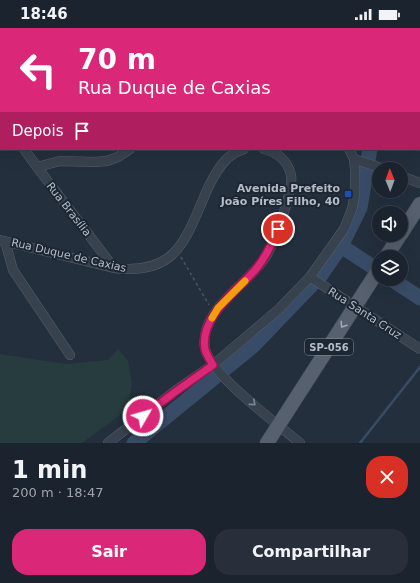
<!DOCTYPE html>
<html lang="pt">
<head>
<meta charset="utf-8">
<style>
  :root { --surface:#1b232e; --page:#282f3a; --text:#f1f3f6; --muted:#a0a4aa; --line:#39404a; --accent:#db2777 }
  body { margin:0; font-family:"DejaVu Sans",sans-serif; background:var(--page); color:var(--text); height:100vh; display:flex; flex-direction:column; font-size:15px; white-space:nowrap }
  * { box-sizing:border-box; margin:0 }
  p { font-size:13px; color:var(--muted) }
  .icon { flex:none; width:22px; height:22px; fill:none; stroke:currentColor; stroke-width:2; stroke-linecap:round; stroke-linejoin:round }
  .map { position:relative; height:415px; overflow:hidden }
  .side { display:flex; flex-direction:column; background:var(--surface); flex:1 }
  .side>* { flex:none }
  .hud { position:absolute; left:0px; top:0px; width:420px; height:122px; box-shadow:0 4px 16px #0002,0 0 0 1px var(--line); background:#db2777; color:#fff; overflow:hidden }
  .needle { width:26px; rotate:359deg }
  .buttons { position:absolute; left:372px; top:134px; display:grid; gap:8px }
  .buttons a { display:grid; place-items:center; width:36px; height:36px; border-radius:50%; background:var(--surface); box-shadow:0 4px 16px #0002,0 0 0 1px var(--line); font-size:20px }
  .pin { position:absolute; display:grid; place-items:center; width:34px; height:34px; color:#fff; margin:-17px; border:2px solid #fff; border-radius:50%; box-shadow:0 1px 4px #0007 }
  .me { position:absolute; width:44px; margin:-22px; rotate:52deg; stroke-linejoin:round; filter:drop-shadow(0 0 3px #0008) }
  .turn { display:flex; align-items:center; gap:14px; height:84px; padding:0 12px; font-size:18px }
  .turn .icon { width:52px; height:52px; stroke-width:2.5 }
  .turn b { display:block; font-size:28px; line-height:34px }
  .then { display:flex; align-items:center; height:38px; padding:0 12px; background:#0003; gap:8px; font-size:15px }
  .round { display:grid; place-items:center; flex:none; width:42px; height:42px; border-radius:16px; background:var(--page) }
  .summary { display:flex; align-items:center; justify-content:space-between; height:68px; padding:0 12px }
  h1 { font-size:24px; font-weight:800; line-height:30px }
  .action { display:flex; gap:8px; margin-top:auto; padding:8px 12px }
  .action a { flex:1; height:46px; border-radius:16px; background:var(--accent); color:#fff; font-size:16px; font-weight:800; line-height:46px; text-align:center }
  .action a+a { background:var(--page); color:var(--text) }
  .status { display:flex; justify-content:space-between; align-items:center; height:28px; padding:0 20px; background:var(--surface); direction:ltr }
  .status svg { height:11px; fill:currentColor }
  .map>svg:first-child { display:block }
  .green { fill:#263c3f }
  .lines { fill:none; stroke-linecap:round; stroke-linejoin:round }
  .stream { stroke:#394c67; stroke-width:2.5 }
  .river { stroke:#394c67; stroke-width:15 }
  .minor-casing { stroke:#565f6c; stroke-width:10 }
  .primary-casing { stroke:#414a57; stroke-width:15 }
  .path { stroke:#44595c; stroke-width:1.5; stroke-dasharray:3 3; stroke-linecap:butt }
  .minor { stroke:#38414e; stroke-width:9 }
  .primary { stroke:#56606e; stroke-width:14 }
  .oneway { stroke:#a1aab7 }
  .oneway2 { stroke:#7c8592 }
  .route-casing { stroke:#8e194d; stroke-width:10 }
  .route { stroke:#db2777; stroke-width:7 }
  .slow { stroke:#f59e0b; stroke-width:7 }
  .transit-dot { fill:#1a4fb4; stroke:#1d2633; stroke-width:1.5 }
  .labels { text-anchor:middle; stroke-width:4; stroke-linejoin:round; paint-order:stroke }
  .shield { fill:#1d2633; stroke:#878f9c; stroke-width:1 }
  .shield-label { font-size:10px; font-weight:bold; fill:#b4bcc9 }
  .poi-label { font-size:11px; font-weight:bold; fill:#b4bcc9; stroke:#1d2633; text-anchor:end }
  .street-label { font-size:11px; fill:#b4bcc9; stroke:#1d2633 }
</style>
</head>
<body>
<div class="status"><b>18:46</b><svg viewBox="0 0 49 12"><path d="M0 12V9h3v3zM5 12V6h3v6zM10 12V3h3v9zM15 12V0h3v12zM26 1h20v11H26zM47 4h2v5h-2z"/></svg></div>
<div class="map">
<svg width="420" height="415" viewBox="0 0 420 415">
  <rect width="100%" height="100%" fill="#242f3e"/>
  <path class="green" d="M 118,321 L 128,333 L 132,355 L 128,381 L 82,415 L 0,415 L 0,326 L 66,336 L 108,332 Z"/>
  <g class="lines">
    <path class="stream" d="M 360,415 L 420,339"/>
    <path class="river" d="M 361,0 L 361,1
      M 341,218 L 373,239
      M 391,251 L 420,270
      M 134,415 L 253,318 L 321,247 L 341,218 L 360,180 L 370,121"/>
    <defs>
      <path id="minor" d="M 81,0 L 82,1
        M 344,0 L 344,1
        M 128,1 L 130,0
        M 254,1 L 254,0
        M 419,29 L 420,29
        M 0,87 L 1,86
        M 24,121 L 37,139 L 114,240
        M 264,121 C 277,124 288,133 291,147 C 294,161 274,216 265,230 C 251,250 227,266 214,286 C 208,295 203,308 205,320 C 209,346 279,397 300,415
        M 354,131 L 384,141
        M 37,139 L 60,133 L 94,134 L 107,133 L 118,129 L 130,121
        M 401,148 L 420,155
        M 0,212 L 114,240 C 179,248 186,209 208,160 C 214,148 221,134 233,126 C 236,124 240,123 244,121
        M 5,213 L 13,242 L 70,327
        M 310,249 L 420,321
        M 108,415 L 175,363 L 213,337 L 279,281 L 310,249 L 344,201 L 352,181 L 355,166 L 355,141 L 354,131 L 349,121"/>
      <path id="primary" d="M 401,206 L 420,176
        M 386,229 L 400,207
        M 267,415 L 379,241"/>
    </defs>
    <use href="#minor" class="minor-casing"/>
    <use href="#primary" class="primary-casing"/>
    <path class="path" d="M 0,6 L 1,7
      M 181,229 L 209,277"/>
    <use href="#minor" class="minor"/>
    <use href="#primary" class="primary"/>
  </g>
  <defs><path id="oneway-chevron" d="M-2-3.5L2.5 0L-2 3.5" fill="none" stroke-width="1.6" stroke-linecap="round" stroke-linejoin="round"/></defs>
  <use class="oneway" href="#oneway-chevron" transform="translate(343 297) rotate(123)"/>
  <use class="oneway2" href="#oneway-chevron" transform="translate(253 375) rotate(40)"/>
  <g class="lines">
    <defs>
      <path id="route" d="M 143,388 L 175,364 L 213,337 C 210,332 206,326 205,321 C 199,289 238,262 256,241 C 266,229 272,216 278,201"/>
    </defs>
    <use href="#route" class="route-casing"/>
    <use href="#route" class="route"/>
    <path class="slow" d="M 212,290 L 218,280 L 245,253"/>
  </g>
  <rect class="transit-dot" x="344" y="162" width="8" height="8" rx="2"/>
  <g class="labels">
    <rect class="shield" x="305" y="311" width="48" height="16" rx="3"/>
    <g class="shield-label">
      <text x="329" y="323">SP-056</text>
    </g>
    <g class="poi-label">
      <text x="340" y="164">Avenida Prefeito<tspan x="340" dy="13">João Píres Filho, 40</tspan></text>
    </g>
    <g class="street-label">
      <text transform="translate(69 181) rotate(52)" y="4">Rua Brasília</text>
      <text transform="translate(69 227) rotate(13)" y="4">Rua Duque de Caxias</text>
      <text transform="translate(365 285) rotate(33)" y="4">Rua Santa Cruz</text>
    </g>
  </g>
</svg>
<div class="buttons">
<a><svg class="needle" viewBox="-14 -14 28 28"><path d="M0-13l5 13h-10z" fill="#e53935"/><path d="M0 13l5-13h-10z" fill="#a0a4aa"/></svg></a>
<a><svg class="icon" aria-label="sound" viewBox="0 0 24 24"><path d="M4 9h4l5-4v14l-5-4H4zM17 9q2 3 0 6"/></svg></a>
<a><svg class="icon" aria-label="layers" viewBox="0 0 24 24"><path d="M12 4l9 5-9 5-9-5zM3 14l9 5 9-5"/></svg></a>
</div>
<div class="pin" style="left:278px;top:201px;background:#d93025"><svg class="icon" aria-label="arrive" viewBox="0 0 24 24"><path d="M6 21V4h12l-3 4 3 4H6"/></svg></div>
<svg class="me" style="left:143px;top:388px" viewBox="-20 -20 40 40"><circle r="17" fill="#db2777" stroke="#fff" stroke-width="3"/><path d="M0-11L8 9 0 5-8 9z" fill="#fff"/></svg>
<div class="hud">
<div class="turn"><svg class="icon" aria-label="left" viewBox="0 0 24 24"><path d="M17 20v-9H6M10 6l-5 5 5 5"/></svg><div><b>70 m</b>Rua Duque de Caxias</div></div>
<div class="then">Depois<svg class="icon" aria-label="arrive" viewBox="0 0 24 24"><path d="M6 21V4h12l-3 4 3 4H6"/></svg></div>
</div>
</div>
<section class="side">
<div class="summary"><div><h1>1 min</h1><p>200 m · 18:47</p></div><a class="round" style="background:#d93025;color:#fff"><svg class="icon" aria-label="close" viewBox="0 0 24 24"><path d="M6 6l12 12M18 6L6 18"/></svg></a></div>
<div class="action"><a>Sair</a><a>Compartilhar</a></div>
</section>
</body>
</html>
